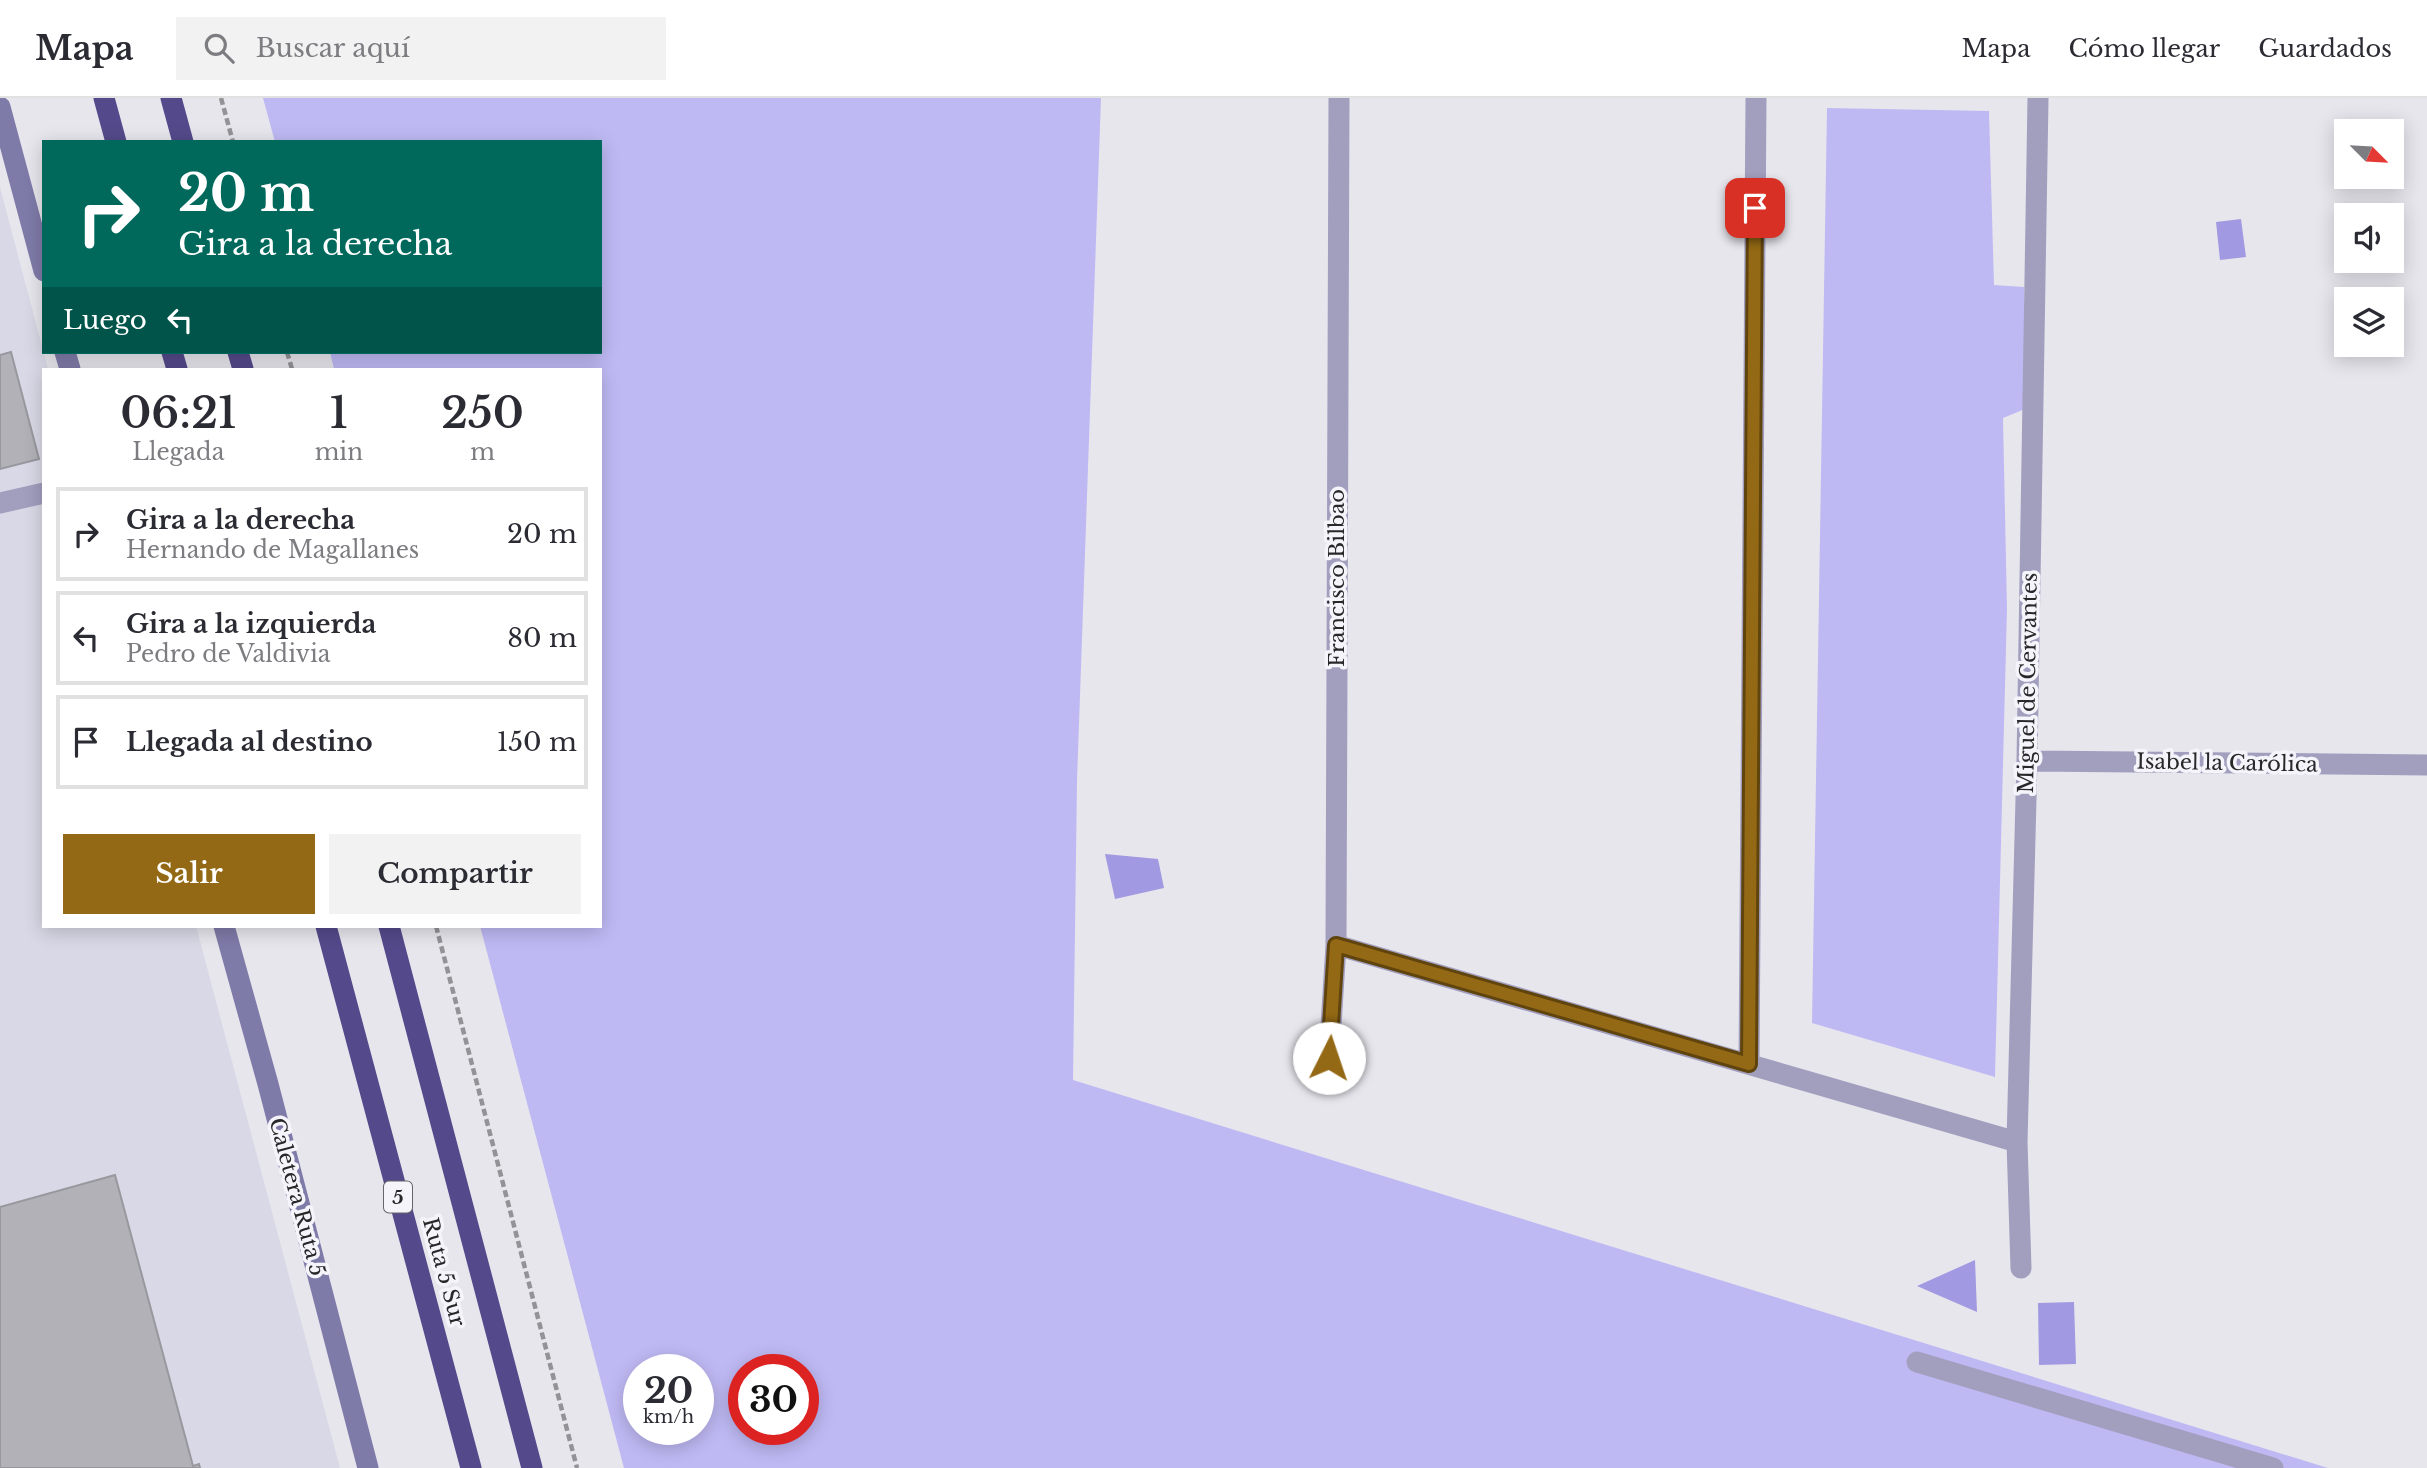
<!DOCTYPE html>
<html lang="es">
<head>
<meta charset="utf-8">
<style>
  :root { --surface:#fff; --page:#f2f2f3; --text:#2b2b33; --muted:#7c7c81; --line:#e1e1e2; --accent:#946915 }
  body { margin:0; font-family:"Libre Baskerville",serif; background:var(--page); color:var(--text); height:100vh; display:flex; flex-direction:column; font-size:26px; white-space:nowrap }
  * { box-sizing:border-box; margin:0 }
  p { font-size:23px; color:var(--muted) }
  .icon { flex:none; width:38px; height:38px; fill:none; stroke:currentColor; stroke-width:2; stroke-linecap:round; stroke-linejoin:round }
  .map { position:relative; flex:1; overflow:hidden }
  .sheet { position:absolute; left:42px; top:270px; width:560px; height:560px; display:flex; flex-direction:column; background:var(--surface); border-radius:0px; box-shadow:0 4px 18px #0003 }
  .sheet>* { flex:none }
  .guide { position:absolute; left:42px; top:42px; width:560px; height:214px; border-radius:0px; box-shadow:0 4px 18px #0003; background:#00695c; color:#fff; overflow:hidden }
  .needle { width:46px; rotate:114deg }
  .buttons { position:absolute; left:2334px; top:21px; display:grid; gap:14px }
  .buttons a { display:grid; place-items:center; width:70px; height:70px; border-radius:0px; background:var(--surface); box-shadow:0 4px 18px #0003; font-size:35px }
  .speed { position:absolute; left:623px; top:1256px; display:flex; gap:14px; font-size:35px; font-weight:700; text-align:center }
  .speed>* { display:grid; place-content:center; width:91px; height:91px; border-radius:50%; background:var(--surface); box-shadow:0 4px 18px #0003; line-height:1 }
  .speed small { font-size:18px; font-weight:400 }
  .speed .limit { border:10px solid #d22; background:#fff; color:#111 }
  .pin { position:absolute; display:grid; place-items:center; width:60px; height:60px; color:#fff; margin:-30px; border-radius:14px; box-shadow:0 4px 10px #0006 }
  .me { position:absolute; width:77px; margin:-38px; rotate:4deg; stroke-linejoin:round; filter:drop-shadow(0 0 5px #0008) }
  .turn { display:flex; align-items:center; gap:24px; height:147px; padding:0 21px; font-size:32px }
  .turn .icon { width:91px; height:91px; stroke-width:2.5 }
  .turn b { display:block; font-size:49px; line-height:60px }
  .then { display:flex; align-items:center; height:66px; padding:0 21px; background:#0003; gap:14px; font-size:26px }
  .eta { display:flex; justify-content:space-evenly; align-items:center; height:119px; text-align:center }
  .eta b { font-size:42px; font-weight:600; line-height:49px }
  .button { display:flex; gap:14px; margin-top:auto; padding:14px 21px }
  .button a { flex:1; height:80px; border-radius:0px; background:var(--accent); color:#fff; font-size:28px; font-weight:600; line-height:80px; text-align:center }
  .button a+a { background:var(--page); color:var(--text) }
  ul { padding:0; list-style:none }
  li { display:flex; align-items:center; gap:21px; height:94px; margin:0 14px 10px; padding:0 7px; border:4px solid var(--line); border-radius:0px }
  li div { flex:1 }
  li b { display:block; font-size:26px }
  li em { font-style:normal }
  header { display:flex; align-items:center; gap:42px; box-sizing:border-box; height:98px; padding:0 35px; background:var(--surface); border-bottom:2px solid var(--line) }
  header strong { font-size:33px }
  nav { display:flex; gap:38px; margin-inline-start:auto; font-size:24px }
  .search { width:490px; height:63px; background:var(--page); display:flex; align-items:center; gap:18px; box-sizing:border-box; padding:0 24px; border-radius:0px; color:var(--muted); font-size:26px }
  .map>svg:first-child { display:block }
  .built { fill:#d9d8e6 }
  .green { fill:#beb9f3; fill-rule:evenodd }
  .water { fill:#a199e1 }
  .building { fill:#b2b1b8; stroke:#98989e; stroke-width:2 }
  .lines { fill:none; stroke-linecap:round; stroke-linejoin:round }
  .path { stroke:#939397; stroke-width:4.5; stroke-dasharray:7 3.5; stroke-linecap:butt }
  .lane { stroke:#a19ebe; stroke-width:21 }
  .street { stroke:#a19ebe; stroke-width:21 }
  .secondary { stroke:#7f7ba9; stroke-width:21 }
  .highway { stroke:#544a8b; stroke-width:21 }
  .route-casing { stroke:#60440e; stroke-width:18 }
  .route { stroke:#946915; stroke-width:12 }
  .labels { text-anchor:middle; stroke-width:7; stroke-linejoin:round; paint-order:stroke }
  .shield { fill:#f4f4fa; stroke:#656568; stroke-width:2 }
  .shield-label { font-size:19px; font-weight:bold; fill:#28282a }
  .street-label { font-size:21px; fill:#28282a; stroke:#f4f4fa }
</style>
</head>
<body>
<header>
<strong>Mapa</strong>
<div class="search"><svg class="icon" aria-label="search" viewBox="0 0 24 24"><circle cx="10" cy="10" r="6"/><path d="M15 15l6 6"/></svg>Buscar aquí</div>
<nav><a>Mapa</a><a>Cómo llegar</a><a>Guardados</a></nav>
</header>
<div class="map">
<svg width="2427" height="1370" viewBox="0 0 2427 1370">
  <rect width="100%" height="100%" fill="#e7e6ed"/>
  <path class="built" d="M 0,89 L 48,271 L 44,271 L 44,828 L 196,828 L 340,1370 L 0,1370 Z"/>
  <path class="green" d="M 263,0 L 1101,0 L 1077,683 L 1073,982 L 2328,1370 L 624,1370 L 480,828 L 600,828 L 600,271 L 334,271 L 330,254 L 600,254 L 600,44 L 275,44 ZM 639,1272 L 698,1272 L 698,1332 L 639,1332 ZM 744,1272 L 803,1272 L 803,1332 L 744,1332 Z
    M 1827,10 L 1989,13 L 1994,187 L 2024,189 L 2025,311 L 2003,320 L 2007,510 L 1995,979 L 1812,925 Z"/>
  <path class="water" d="M 2241,121 L 2246,159 L 2220,162 L 2216,124 Z
    M 1105,756 L 1158,761 L 1164,790 L 1115,801 Z
    M 1975,1162 L 1977,1214 L 1917,1188 Z
    M 2074,1204 L 2076,1266 L 2039,1267 L 2038,1205 Z"/>
  <path class="building" d="M 11,254 L 39,361 L 0,371 L 0,257 Z
    M 115,1077 L 193,1368 L 199,1366 L 200,1370 L 0,1370 L 0,1109 Z"/>
  <g class="lines">
    <path class="path" d="M 221,0 L 233,44
      M 287,254 L 292,271
      M 436,828 L 577,1370"/>
    <path class="lane" d="M 0,405 L 44,395
      M 1917,1264 L 2273,1370"/>
    <path class="street" d="M 2027,663 L 2427,667
      M 1336,847 L 2017,1044
      M 1329,960 L 1336,847 L 1339,0
      M 1749,966 L 1756,0
      M 2021,1170 L 2017,1044 L 2027,663 L 2038,0"/>
    <path class="secondary" d="M 0,9 L 44,173
      M 65,254 L 70,271
      M 224,828 L 268,986 L 368,1370"/>
    <path class="highway" d="M 104,0 L 116,44
      M 171,0 L 183,44
      M 172,254 L 177,271
      M 238,254 L 243,271
      M 326,828 L 471,1370
      M 389,828 L 532,1370"/>
  </g>
  <g class="lines">
    <defs>
      <path id="route" d="M 1329,960 L 1336,847 L 1749,966 L 1755,110"/>
    </defs>
    <use href="#route" class="route-casing"/>
    <use href="#route" class="route"/>
  </g>
  <g class="labels">
    <rect class="shield" x="384" y="1083.5" width="28" height="31" rx="5"/>
    <g class="shield-label">
      <text x="398" y="1106">5</text>
    </g>
    <g class="street-label">
      <text transform="translate(1337 480) rotate(-90)" y="7">Francisco Bilbao</text>
      <text transform="translate(2028 585) rotate(-89)" y="7">Miguel de Cervantes</text>
      <text transform="translate(2227 665) rotate(1)" y="7">Isabel la Carólica</text>
      <text transform="translate(297 1099) rotate(75)" y="7">Caletera Ruta 5</text>
      <text transform="translate(444 1174) rotate(75)" y="7">Ruta 5 Sur</text>
    </g>
  </g>
</svg>
<div class="buttons">
<a><svg class="needle" viewBox="-14 -14 28 28"><path d="M0-13l5 13h-10z" fill="#e53935"/><path d="M0 13l5-13h-10z" fill="#7c7c81"/></svg></a>
<a><svg class="icon" aria-label="sound" viewBox="0 0 24 24"><path d="M4 9h4l5-4v14l-5-4H4zM17 9q2 3 0 6"/></svg></a>
<a><svg class="icon" aria-label="layers" viewBox="0 0 24 24"><path d="M12 4l9 5-9 5-9-5zM3 14l9 5 9-5"/></svg></a>
</div>
<div class="speed"><div>20<small>km/h</small></div><div class="limit">30</div></div>
<div class="pin" style="left:1755px;top:110px;background:#d93025"><svg class="icon" aria-label="arrive" viewBox="0 0 24 24"><path d="M6 21V4h12l-3 4 3 4H6"/></svg></div>
<svg class="me" style="left:1329px;top:960px" viewBox="-20 -20 40 40"><circle r="19" fill="#fff"/><path d="M0-13L10 11 0 6-10 11z" fill="#946915"/></svg>
<div class="guide">
<div class="turn"><svg class="icon" aria-label="right" viewBox="0 0 24 24"><path d="M7 20v-9h11M14 6l5 5-5 5"/></svg><div><b>20 m</b>Gira a la derecha</div></div>
<div class="then">Luego<svg class="icon" aria-label="left" viewBox="0 0 24 24"><path d="M17 20v-9H6M10 6l-5 5 5 5"/></svg></div>
</div>
<section class="sheet">
<div class="eta">
<div><b>06:21</b><p>Llegada</p></div>
<div><b>1</b><p>min</p></div>
<div><b>250</b><p>m</p></div>
</div>
<ul>
<li><svg class="icon" aria-label="right" viewBox="0 0 24 24"><path d="M7 20v-9h11M14 6l5 5-5 5"/></svg><div><b>Gira a la derecha</b><p>Hernando de Magallanes</p></div><em>20 m</em></li>
<li><svg class="icon" aria-label="left" viewBox="0 0 24 24"><path d="M17 20v-9H6M10 6l-5 5 5 5"/></svg><div><b>Gira a la izquierda</b><p>Pedro de Valdivia</p></div><em>80 m</em></li>
<li><svg class="icon" aria-label="arrive" viewBox="0 0 24 24"><path d="M6 21V4h12l-3 4 3 4H6"/></svg><div><b>Llegada al destino</b></div><em>150 m</em></li>
</ul>
<div class="button"><a>Salir</a><a>Compartir</a></div>
</section>
</div>
</body>
</html>
